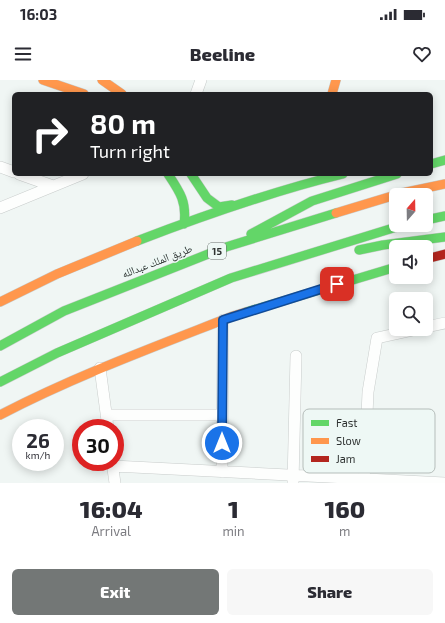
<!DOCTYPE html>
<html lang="en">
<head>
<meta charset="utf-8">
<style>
  :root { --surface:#fff; --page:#f7f7f7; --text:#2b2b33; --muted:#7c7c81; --accent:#737776 }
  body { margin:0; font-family:"Exo 2","Noto Naskh Arabic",sans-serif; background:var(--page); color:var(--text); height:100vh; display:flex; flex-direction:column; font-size:15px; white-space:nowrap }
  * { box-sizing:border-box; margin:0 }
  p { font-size:13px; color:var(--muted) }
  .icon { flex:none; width:22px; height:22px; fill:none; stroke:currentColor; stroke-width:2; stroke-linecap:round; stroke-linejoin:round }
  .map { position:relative; height:403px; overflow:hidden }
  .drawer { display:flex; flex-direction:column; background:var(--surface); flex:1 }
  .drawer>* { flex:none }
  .guide { position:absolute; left:12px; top:12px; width:421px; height:84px; border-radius:6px; box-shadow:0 2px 10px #0003; background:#202124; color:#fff; overflow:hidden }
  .needle { width:26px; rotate:20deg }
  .fabs { position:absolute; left:389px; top:108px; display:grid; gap:8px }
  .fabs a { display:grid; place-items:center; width:44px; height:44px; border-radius:6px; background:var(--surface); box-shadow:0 2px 10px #0003; font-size:20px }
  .speed { position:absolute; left:12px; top:339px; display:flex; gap:8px; font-size:20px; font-weight:700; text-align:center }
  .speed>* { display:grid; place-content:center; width:52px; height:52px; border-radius:50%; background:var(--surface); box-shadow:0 2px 10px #0003; line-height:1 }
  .speed small { font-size:10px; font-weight:400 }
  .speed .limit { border:6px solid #d22; background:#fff; color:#111 }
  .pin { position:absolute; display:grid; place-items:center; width:34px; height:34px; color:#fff; margin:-17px; border-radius:8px; box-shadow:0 2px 6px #0006 }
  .me { position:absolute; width:44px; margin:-22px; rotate:0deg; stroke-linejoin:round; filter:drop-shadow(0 0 3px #0008) }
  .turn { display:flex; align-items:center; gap:14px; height:84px; padding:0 12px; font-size:18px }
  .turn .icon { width:52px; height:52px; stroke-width:2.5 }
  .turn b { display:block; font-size:28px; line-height:34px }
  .eta { display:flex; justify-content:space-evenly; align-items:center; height:68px; text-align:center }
  .eta b { font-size:24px; font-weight:800; line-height:28px }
  .cta { display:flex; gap:8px; margin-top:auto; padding:8px 12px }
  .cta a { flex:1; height:46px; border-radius:6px; background:var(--accent); color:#fff; font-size:16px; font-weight:800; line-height:46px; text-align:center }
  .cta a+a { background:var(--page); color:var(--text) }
  .status { display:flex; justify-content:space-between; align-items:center; height:28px; padding:0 20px; background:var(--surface); direction:ltr }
  .status svg { height:11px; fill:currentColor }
  header { display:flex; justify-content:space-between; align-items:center; height:52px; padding:0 12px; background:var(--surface); font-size:18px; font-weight:800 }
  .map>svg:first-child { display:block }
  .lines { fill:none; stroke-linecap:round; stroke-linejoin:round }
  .street-casing { stroke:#c8cccb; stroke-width:12 }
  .fast-casing { stroke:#c8cccb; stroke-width:10 }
  .slow-casing { stroke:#c8cccb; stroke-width:10 }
  .jam-casing { stroke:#c8cccb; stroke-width:10 }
  .street { stroke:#fdfefd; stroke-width:11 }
  .fast { stroke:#63d668; stroke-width:9 }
  .slow { stroke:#ff974d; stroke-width:9 }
  .jam { stroke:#b3261e; stroke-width:9 }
  .route-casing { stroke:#114b97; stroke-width:10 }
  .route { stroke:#1a73e8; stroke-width:7 }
  .labels { text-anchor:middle; stroke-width:3; stroke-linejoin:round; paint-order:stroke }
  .shield { fill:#eef8f5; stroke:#686e6c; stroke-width:1 }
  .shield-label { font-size:10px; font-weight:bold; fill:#2f3332 }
  .street-label { font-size:11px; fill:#2f3332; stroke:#eef8f5 }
  .key { fill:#eef8f5; stroke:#b5bdba; stroke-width:1 }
  .key-label { font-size:11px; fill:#2f3332 }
</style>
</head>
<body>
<div class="status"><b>16:03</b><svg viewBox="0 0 49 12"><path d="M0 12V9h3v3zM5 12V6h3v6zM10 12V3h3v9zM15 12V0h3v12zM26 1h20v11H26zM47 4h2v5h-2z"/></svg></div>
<header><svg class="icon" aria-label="menu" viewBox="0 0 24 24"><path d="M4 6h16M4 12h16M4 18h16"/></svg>Beeline<svg class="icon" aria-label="heart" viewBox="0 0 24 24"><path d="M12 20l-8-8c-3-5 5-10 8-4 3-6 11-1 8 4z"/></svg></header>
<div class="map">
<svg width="445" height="403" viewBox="0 0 445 403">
  <rect width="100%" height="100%" fill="#f0f6f4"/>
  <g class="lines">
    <defs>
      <path id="street" d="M 196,14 L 201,0
        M 0,87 L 14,92
        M 19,94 L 53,106
        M 0,128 L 83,94
        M 426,247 L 445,243
        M 100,288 L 108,348
        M 106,335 L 222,335
        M 112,382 L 115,403
        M 113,386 L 445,403
        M 222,392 L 223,240
        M 293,403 L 296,276
        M 364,403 L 368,312 L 377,258 L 418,249"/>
      <path id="fast" d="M 431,84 L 445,80
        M 168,94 C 180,112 187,122 184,144
        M 191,94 L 207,118 L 219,127 L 232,125
        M 426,140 L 445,136
        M 251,154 L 312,121 L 397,94
        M 137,161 C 205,135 273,111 343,94
        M 359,170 L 383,165 L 445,157
        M 246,232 L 396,187
        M 0,266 L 64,231 L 226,167 L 336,133
        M 0,302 L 57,273 L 231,198 L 403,145"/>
      <path id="slow" d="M 43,0 L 84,14
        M 102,0 L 122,14
        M 332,14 L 336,0
        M 336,133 L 402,113 L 445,104
        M 0,222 L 57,194 L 137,161
        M 0,335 C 75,296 154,267 233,236 L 246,232"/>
      <path id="jam" d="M 426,179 L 445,174"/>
    </defs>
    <use href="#street" class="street-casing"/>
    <use href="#fast" class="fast-casing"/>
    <use href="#slow" class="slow-casing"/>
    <use href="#jam" class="jam-casing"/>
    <use href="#street" class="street"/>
    <use href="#fast" class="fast"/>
    <use href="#slow" class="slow"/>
    <use href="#jam" class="jam"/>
  </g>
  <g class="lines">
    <defs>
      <path id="route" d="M 222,363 L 223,240 L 337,204"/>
    </defs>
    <use href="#route" class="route-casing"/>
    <use href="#route" class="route"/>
  </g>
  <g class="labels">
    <rect class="shield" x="208" y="163" width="18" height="16" rx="3"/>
    <g class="shield-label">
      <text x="217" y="175">15</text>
    </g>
    <g class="street-label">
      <text transform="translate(157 181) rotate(-21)" y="4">طريق الملك عبدالله</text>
    </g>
  </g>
  <rect x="303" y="329" width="132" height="64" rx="6" class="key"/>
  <rect x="311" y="340" width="18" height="6" fill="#63d668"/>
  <rect x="311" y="358" width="18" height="6" fill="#ff974d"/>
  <rect x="311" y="376" width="18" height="6" fill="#b3261e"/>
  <g class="key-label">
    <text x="336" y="347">Fast</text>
    <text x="336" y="365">Slow</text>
    <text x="336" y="383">Jam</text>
  </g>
</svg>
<div class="fabs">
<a><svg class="needle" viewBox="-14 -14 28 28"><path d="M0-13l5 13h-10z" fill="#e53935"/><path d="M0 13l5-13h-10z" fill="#7c7c81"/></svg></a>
<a><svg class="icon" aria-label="sound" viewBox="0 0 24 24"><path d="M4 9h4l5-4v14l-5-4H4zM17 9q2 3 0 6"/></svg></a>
<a><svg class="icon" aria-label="search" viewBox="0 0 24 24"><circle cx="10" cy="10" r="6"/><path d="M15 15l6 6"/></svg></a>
</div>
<div class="speed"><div>26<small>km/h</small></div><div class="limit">30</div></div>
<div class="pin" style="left:337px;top:204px;background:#d93025"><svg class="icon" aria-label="arrive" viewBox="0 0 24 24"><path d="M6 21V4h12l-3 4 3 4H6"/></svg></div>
<svg class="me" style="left:222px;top:363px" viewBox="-20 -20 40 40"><circle r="17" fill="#1a73e8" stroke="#fff" stroke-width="3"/><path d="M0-11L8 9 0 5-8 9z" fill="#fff"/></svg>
<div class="guide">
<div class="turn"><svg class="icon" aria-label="right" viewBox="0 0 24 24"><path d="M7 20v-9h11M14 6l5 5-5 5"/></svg><div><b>80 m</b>Turn right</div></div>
</div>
</div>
<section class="drawer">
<div class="eta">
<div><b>16:04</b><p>Arrival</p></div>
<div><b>1</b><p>min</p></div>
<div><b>160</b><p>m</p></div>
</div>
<div class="cta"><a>Exit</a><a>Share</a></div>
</section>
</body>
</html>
